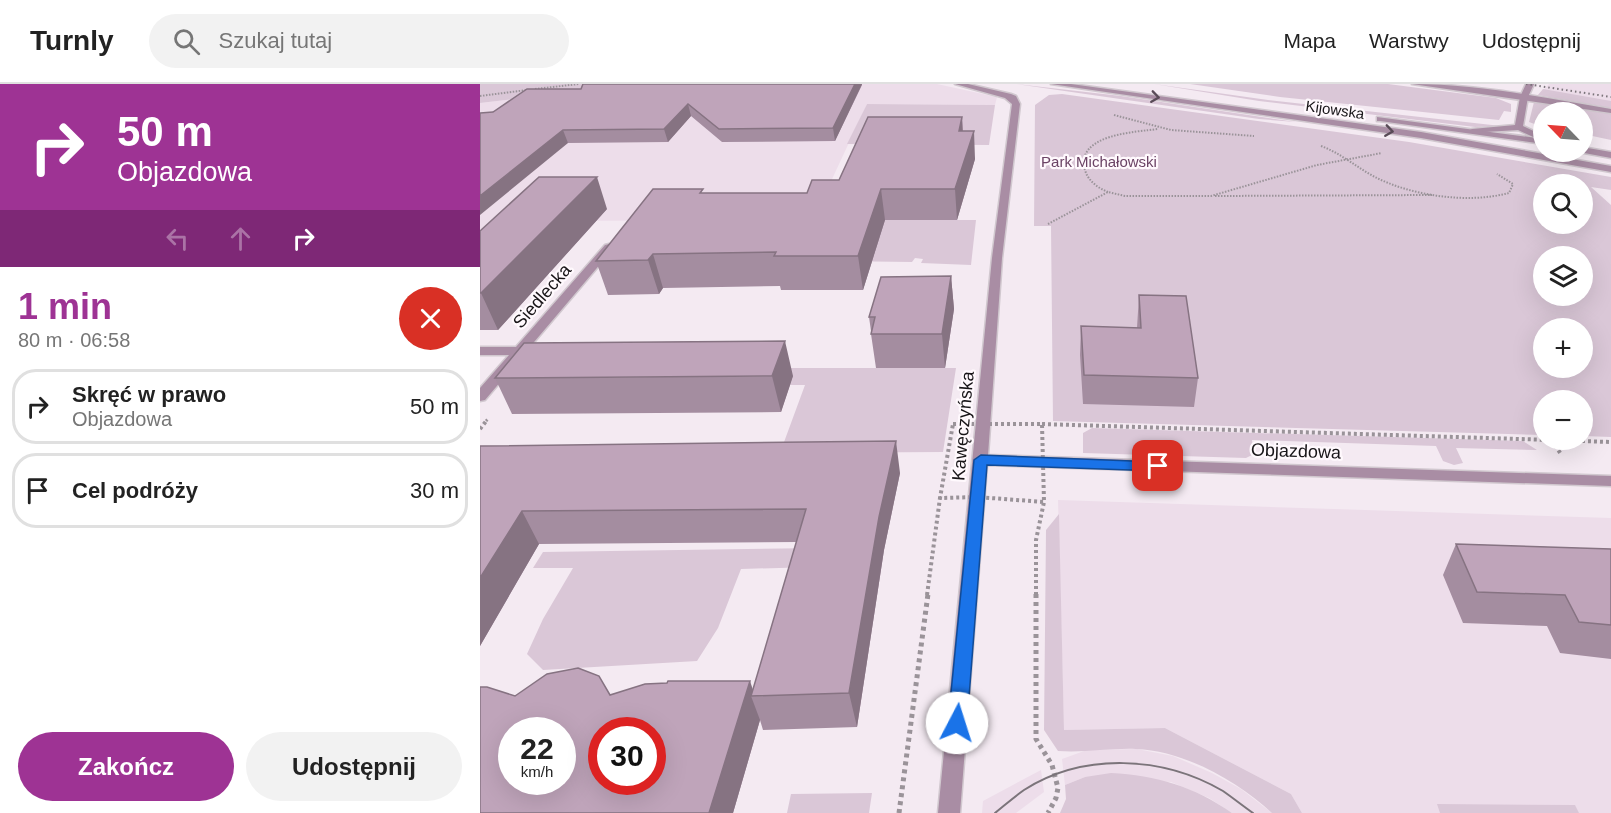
<!DOCTYPE html>
<html lang="pl">
<head>
<meta charset="utf-8">
<style>
  :root { --surface:#fff; --page:#f2f2f2; --text:#222; --muted:#767676; --line:#e0e0e0; --accent:#9e3394 }
  body { margin:0; font-family:Helvetica,sans-serif; background:var(--page); color:var(--text); height:100vh; display:flex; flex-direction:column; font-size:22px; white-space:nowrap }
  * { box-sizing:border-box; margin:0 }
  p { font-size:20px; color:var(--muted) }
  .icon { flex:none; width:33px; height:33px; fill:none; stroke:currentColor; stroke-width:2; stroke-linecap:round; stroke-linejoin:round }
  .map { position:relative; flex:1; overflow:hidden }
  .panel { display:flex; flex-direction:column; background:var(--surface); width:480px }
  .panel>* { flex:none }
  .guide { background:#9e3394; color:#fff; overflow:hidden }
  .needle { width:39px; rotate:295deg }
  .fabs { position:absolute; left:1053px; top:18px; display:grid; gap:12px }
  .fabs a { display:grid; place-items:center; width:60px; height:60px; border-radius:50%; background:var(--surface); box-shadow:0 6px 24px #0002; font-size:30px }
  .speed { position:absolute; left:18px; top:633px; display:flex; gap:12px; font-size:30px; font-weight:700; text-align:center }
  .speed>* { display:grid; place-content:center; width:78px; height:78px; border-radius:50%; background:var(--surface); box-shadow:0 6px 24px #0002; line-height:1 }
  .speed small { font-size:15px; font-weight:400 }
  .speed .limit { border:9px solid #d22; background:#fff; color:#111 }
  .pin { position:absolute; display:grid; place-items:center; width:51px; height:51px; color:#fff; margin:-26px; border-radius:12px; box-shadow:0 3px 9px #0006 }
  .me { position:absolute; width:66px; margin:-33px; rotate:5deg; stroke-linejoin:round; filter:drop-shadow(0 0 4px #0008) }
  .turn { display:flex; align-items:center; gap:21px; height:126px; padding:0 18px; font-size:27px }
  .turn .icon { width:78px; height:78px; stroke-width:2.5 }
  .turn b { display:block; font-size:42px; line-height:51px }
  .lanes { display:flex; align-items:center; height:57px; padding:0 18px; background:#0003; justify-content:center; gap:30px; direction:ltr }
  .lanes .off { opacity:.35 }
  .round { display:grid; place-items:center; flex:none; width:63px; height:63px; border-radius:32px; background:var(--page) }
  .head { display:flex; align-items:center; justify-content:space-between; height:102px; padding:0 18px }
  h1 { font-size:36px; font-weight:800; line-height:45px; color:var(--accent) }
  .primary-button { display:flex; gap:12px; margin-top:auto; padding:12px 18px }
  .primary-button a { flex:1; height:69px; border-radius:36px; background:var(--accent); color:#fff; font-size:24px; font-weight:800; line-height:69px; text-align:center }
  .primary-button a+a { background:var(--page); color:var(--text) }
  ul { padding:0; list-style:none }
  li { display:flex; align-items:center; gap:18px; height:75px; margin:0 12px 9px; padding:0 6px; border:3px solid var(--line); border-radius:24px }
  li div { flex:1 }
  li b { display:block; font-size:22px }
  li em { font-style:normal }
  header { display:flex; align-items:center; gap:36px; box-sizing:border-box; height:84px; padding:0 30px; background:var(--surface); border-bottom:2px solid var(--line) }
  header strong { font-size:28px }
  nav { display:flex; gap:33px; margin-inline-start:auto; font-size:21px }
  .search { width:420px; height:54px; background:var(--page); display:flex; align-items:center; gap:15px; box-sizing:border-box; padding:0 21px; border-radius:33px; color:var(--muted); font-size:22px }
  main { display:flex; flex:1; min-height:0 }
  .map>svg:first-child { display:block }
  .built { fill:#edddea }
  .green { fill:#dac7d7; fill-rule:evenodd }
  .lines { fill:none; stroke-linecap:round; stroke-linejoin:round }
  .service-casing { stroke:#d1c8cf; stroke-width:3 }
  .minor-casing { stroke:#d1c8cf; stroke-width:3 }
  .tertiary-casing { stroke:#d1c8cf; stroke-width:3 }
  .path-far3 { stroke:#9a9399; stroke-width:2; stroke-dasharray:1.5 1.5; stroke-linecap:butt }
  .path-far2 { stroke:#9a9399; stroke-width:3; stroke-dasharray:2 2; stroke-linecap:butt }
  .path-far1 { stroke:#9a9399; stroke-width:4; stroke-dasharray:3 3; stroke-linecap:butt }
  .path { stroke:#9a9399; stroke-width:5; stroke-dasharray:4 4; stroke-linecap:butt }
  .service { fill:#a98da4; fill-rule:evenodd }
  .minor { fill:#a98da4; fill-rule:evenodd }
  .tertiary { fill:#a98da4; fill-rule:evenodd }
  .tram { stroke:#7b747a; stroke-width:2 }
  .rail { stroke:#7b747a; stroke-width:2; stroke-dasharray:1.5 3; stroke-linecap:butt }
  .wall { fill:#a48da0 }
  .shaded-wall { fill:#867382 }
  .building { fill:#bfa4ba; stroke:#867382; stroke-width:1.5; fill-rule:evenodd }
  .oneway { stroke:#594b57 }
  .route { fill:#1a73e8; stroke:#114b97; stroke-width:1.5 }
  .labels { text-anchor:middle; stroke-width:4.5; stroke-linejoin:round; paint-order:stroke }
  .far-street-label { font-size:15px; fill:#181518; stroke:#fff9fd }
  .far-park-label { font-size:15px; fill:#6b4365; stroke:#fff9fd }
  .street-label { font-size:18px; fill:#181518; stroke:#fff9fd }
</style>
</head>
<body>
<header>
<strong>Turnly</strong>
<div class="search"><svg class="icon" aria-label="search" viewBox="0 0 24 24"><circle cx="10" cy="10" r="6"/><path d="M15 15l6 6"/></svg>Szukaj tutaj</div>
<nav><a>Mapa</a><a>Warstwy</a><a>Udostępnij</a></nav>
</header>
<main>
<section class="panel">
<div class="guide">
<div class="turn"><svg class="icon" aria-label="right" viewBox="0 0 24 24"><path d="M7 20v-9h11M14 6l5 5-5 5"/></svg><div><b>50 m</b>Objazdowa</div></div>
<div class="lanes"><svg class="icon off" aria-label="left" viewBox="0 0 24 24"><path d="M17 20v-9H6M10 6l-5 5 5 5"/></svg><svg class="icon off" aria-label="ahead" viewBox="0 0 24 24"><path d="M12 20V5M6 11l6-6 6 6"/></svg><svg class="icon" aria-label="right" viewBox="0 0 24 24"><path d="M7 20v-9h11M14 6l5 5-5 5"/></svg></div>
</div>
<div class="head"><div><h1>1 min</h1><p>80 m · 06:58</p></div><a class="round" style="background:#d93025;color:#fff"><svg class="icon" aria-label="close" viewBox="0 0 24 24"><path d="M6 6l12 12M18 6L6 18"/></svg></a></div>
<ul>
<li><svg class="icon" aria-label="right" viewBox="0 0 24 24"><path d="M7 20v-9h11M14 6l5 5-5 5"/></svg><div><b>Skręć w prawo</b><p>Objazdowa</p></div><em>50 m</em></li>
<li><svg class="icon" aria-label="arrive" viewBox="0 0 24 24"><path d="M6 21V4h12l-3 4 3 4H6"/></svg><div><b>Cel podróży</b></div><em>30 m</em></li>
</ul>
<div class="primary-button"><a>Zakończ</a><a>Udostępnij</a></div>
</section>
<div class="map">
<svg width="1131" height="729" viewBox="0 0 1131 729">
  <rect width="100%" height="100%" fill="#f4eaf2"/>
  <path class="built" d="M 161,0 L 457,0 L 517,13 L 515,21 L 387,20 L 333,136 L 11,137 L 0,146 L 0,19 Z
    M 1069,0 L 1131,0 L 1131,24 L 1058,11 Z
    M 578,416 L 1131,434 L 1131,729 L 822,729 L 811,710 L 685,644 L 584,646 Z
    M 657,665 L 693,672 L 732,689 L 761,705 L 792,729 L 752,729 L 729,714 L 691,698 L 605,693 L 585,701 L 582,675 L 607,666 Z
    M 561,686 L 564,708 L 536,729 L 502,729 L 503,717 Z"/>
  <path class="green" d="M 0,0 L 161,0 L 0,19 Z
    M 536,0 L 641,12 L 816,38 L 779,35 Z
    M 674,0 L 788,16 L 1021,42 L 995,43 L 779,17 Z
    M 710,0 L 908,0 L 1016,14 L 1031,20 L 1031,28 L 1024,27 L 1019,36 L 800,13 Z
    M 1063,5 L 1131,17 L 1131,24 L 1058,11 Z
    M 582,10 L 929,58 L 1131,93 L 1131,106 L 1111,103 L 1131,121 L 1131,353 L 1103,352 L 1102,316 L 1064,316 L 1063,351 L 573,337 L 571,142 L 554,142 L 555,21 L 569,11 ZM 1064,100 L 1102,100 L 1102,140 L 1064,140 ZM 1064,172 L 1102,172 L 1102,212 L 1064,212 ZM 1064,244 L 1102,244 L 1102,284 L 1064,284 Z
    M 1054,18 L 1131,29 L 1131,56 L 1103,50 L 1102,28 L 1064,28 L 1063,43 L 1049,38 Z
    M 387,20 L 515,21 L 509,61 L 367,60 Z
    M 349,136 L 496,136 L 491,181 L 441,179 L 443,175 L 435,174 L 432,178 L 353,177 Z
    M 310,284 L 476,284 L 463,368 L 300,369 L 325,301 L 310,301 L 313,292 L 306,292 Z
    M 612,344 L 1043,357 L 1057,366 L 976,364 L 983,379 L 974,381 L 963,377 L 956,362 L 772,356 L 774,370 L 766,374 L 603,369 L 603,349 Z
    M 579,430 L 584,646 L 685,644 L 811,710 L 822,729 L 792,729 C 757,697 705,667 656,665 C 630,664 604,669 578,667 L 564,646 L 566,446 Z
    M 340,464 L 334,483 L 261,485 L 238,544 L 217,577 L 63,586 L 47,570 L 63,535 L 93,484 L 53,484 L 63,468 Z
    M 631,689 C 676,691 715,703 752,729 L 580,729 L 586,715 L 585,701 L 605,693 Z
    M 392,709 L 389,729 L 307,729 L 311,710 Z
    M 957,720 L 1095,721 L 1099,729 L 960,729 Z"/>
  <g class="lines">
    <defs>
      <path id="service" d="M 932,0 C 999,0 1066,14 1131,25 L 1131,29 Z"/>
      <path id="minor" d="M 475,0 L 488,0 L 531,10 L 536,12 L 540,20 L 522,174 L 508,371 L 1131,392 L 1131,402 L 507,381 L 480,729 L 458,729 L 512,174 L 532,20 L 525,14 Z
        M 1046,0 L 1054,0 L 1048,13 L 1043,42 L 1064,52 L 1064,58 L 1038,46 L 989,49 L 988,47 L 992,45 L 1035,41 L 1040,13 Z
        M 129,160 L 134,163 L 133,165 L 5,316 L 0,317 L 0,304 L 29,271 L 0,271 L 0,263 L 36,263 L 125,161 Z"/>
      <path id="tertiary" d="M 571,0 L 591,0 L 941,48 L 1131,82 L 1131,88 L 941,54 Z
        M 897,33 L 1064,55 L 1064,60 L 900,37 L 897,37 Z
        M 1102,63 L 1131,68 L 1131,74 L 1099,68 L 1102,68 Z"/>
    </defs>
    <use href="#service" class="service-casing"/>
    <use href="#minor" class="minor-casing"/>
    <use href="#tertiary" class="tertiary-casing"/>
    <path class="path-far3" d="M 55,5 L 99,0
      M 0,12 L 47,6
      M 634,31 L 691,46 L 774,52
      M 841,62 C 860,69 875,82 893,92 C 931,112 988,120 1029,109 L 1033,100 L 1017,90
      M 628,108 C 618,104 608,97 605,86 C 595,50 656,48 678,45
      M 735,112 L 952,111
      M 568,140 L 628,108 L 645,112 L 731,112 L 837,81 L 902,69"/>
    <path class="path-far2" d="M 6,337 L 8,335"/>
    <path class="path-far1" d="M 473,340 L 562,340 L 564,418 L 497,413 L 460,414 Z
      M 562,340 L 1071,356 L 1081,370
      M 0,345 L 7,336
      M 1072,356 L 1131,358
      M 447,511 L 460,414
      M 556,511 L 556,456 L 564,418"/>
    <path class="path" d="M 556,510 L 556,655 L 572,681 L 578,704 L 576,714 L 568,729
      M 419,729 L 448,510"/>
    <use href="#service" class="service"/>
    <use href="#minor" class="minor"/>
    <use href="#tertiary" class="tertiary"/>
    <path class="tram" d="M 515,729 C 525,721 534,713 544,706 C 604,668 683,672 743,707 C 753,714 763,722 773,729"/>
    <path class="rail" d="M 1046,0 L 1131,13"/>
  </g>
  <path class="wall" d="M 103,0 L 382,0 L 382,1 L 355,57 L 242,58 L 211,32 L 188,58 L 88,59 L 13,28 L 101,5 Z
    M 482,33 L 483,47 L 495,75 L 477,136 L 405,136 L 383,206 L 301,206 L 300,202 L 183,204 L 179,210 L 128,211 L 116,177 L 224,109 L 327,109 L 359,96 Z
    M 127,125 L 18,246 L 0,246 L 0,147 Z
    M 471,192 L 474,225 L 465,284 L 396,284 L 391,250 L 391,247 L 389,233 Z
    M 659,211 L 718,294 L 714,323 L 603,320 L 600,271 L 601,242 L 657,244 Z
    M 313,292 L 301,328 L 32,330 L 15,294 Z
    M 0,362 L 420,389 L 404,466 L 377,643 L 283,646 L 280,636 L 253,729 L 0,729 L 35,612 L 273,607 L 317,458 L 59,460 L 0,562 Z
    M 976,460 L 1131,465 L 1131,575 L 1080,569 L 1067,542 L 983,539 L 963,491 Z"/>
  <path class="shaded-wall" d="M 375,0 L 382,0 L 355,57 L 353,44 Z
    M 208,20 L 211,32 L 188,58 L 184,45 Z
    M 482,33 L 483,61 L 479,47 Z
    M 83,46 L 88,59 L 0,131 L 0,112 Z
    M 494,47 L 495,75 L 477,136 L 475,105 Z
    M 117,93 L 127,125 L 18,246 L 1,209 Z
    M 401,105 L 405,136 L 383,206 L 378,172 Z
    M 173,170 L 183,204 L 179,210 L 168,176 Z
    M 471,192 L 474,225 L 465,284 L 462,250 Z
    M 305,257 L 313,292 L 301,328 L 292,292 Z
    M 416,357 L 420,389 L 404,466 L 377,643 L 369,609 L 399,433 Z
    M 42,427 L 59,460 L 0,562 L 0,494 Z
    M 270,597 L 275,612 L 271,612 L 280,636 L 253,729 L 229,729 Z"/>
  <path class="building" d="M 103,0 L 375,0 L 353,44 L 239,45 L 208,20 L 184,45 L 83,46 L 0,112 L 0,29 L 13,28 L 47,5 L 101,5 Z
    M 388,33 L 482,33 L 479,47 L 494,47 L 475,105 L 401,105 L 378,172 L 294,172 L 296,168 L 173,170 L 168,176 L 116,177 L 173,105 L 223,105 L 220,109 L 327,109 L 332,96 L 359,96 Z
    M 59,93 L 117,93 L 1,209 L 0,209 L 0,147 Z
    M 471,192 L 462,250 L 391,250 L 395,233 L 389,233 L 401,193 Z
    M 659,211 L 706,212 L 718,294 L 604,291 L 601,242 L 661,244 Z
    M 305,257 L 292,292 L 15,294 L 44,259 Z
    M 416,357 L 399,433 L 369,609 L 271,612 L 326,425 L 42,427 L 0,494 L 0,362 Z
    M 976,460 L 1131,465 L 1131,541 L 1099,538 L 1085,511 L 997,508 Z
    M 98,584 L 119,592 L 130,611 L 165,600 L 187,599 L 188,597 L 270,597 L 229,729 L 0,729 L 0,603 L 7,603 L 35,612 L 67,590 ZM 32,646 L 82,646 L 82,698 L 32,698 ZM 122,646 L 172,646 L 172,698 L 122,698 Z"/>
  <defs><path id="oneway-chevron" d="M-2-3.5L2.5 0L-2 3.5" fill="none" stroke-width="1.6" stroke-linecap="round" stroke-linejoin="round" transform="scale(1.5)"/></defs>
  <g class="oneway">
    <use href="#oneway-chevron" transform="translate(675 13) rotate(8)"/>
    <use href="#oneway-chevron" transform="translate(909 47) rotate(8)"/>
  </g>
  <path class="route" d="M 501,371 L 678,378 L 685,382 L 678,387 L 507,381 L 487,639 L 484,645 L 477,647 L 471,645 L 468,639 L 494,376 Z"/>
  <g class="labels">
    <g class="far-street-label">
      <text transform="translate(855 26) rotate(8)" y="5">Kijowska</text>
    </g>
    <g class="far-park-label">
      <text x="619" y="83">Park Michałowski</text>
    </g>
    <g class="street-label">
      <text transform="translate(62 212) rotate(-49)" y="6">Siedlecka</text>
      <text transform="translate(483 342) rotate(-85)" y="6">Kawęczyńska</text>
      <text transform="translate(816 367) rotate(2)" y="6">Objazdowa</text>
    </g>
  </g>
</svg>
<div class="fabs">
<a><svg class="needle" viewBox="-14 -14 28 28"><path d="M0-13l5 13h-10z" fill="#e53935"/><path d="M0 13l5-13h-10z" fill="#767676"/></svg></a>
<a><svg class="icon" aria-label="search" viewBox="0 0 24 24"><circle cx="10" cy="10" r="6"/><path d="M15 15l6 6"/></svg></a>
<a><svg class="icon" aria-label="layers" viewBox="0 0 24 24"><path d="M12 4l9 5-9 5-9-5zM3 14l9 5 9-5"/></svg></a>
<a>+</a>
<a>−</a>
</div>
<div class="speed"><div>22<small>km/h</small></div><div class="limit">30</div></div>
<div class="pin" style="left:678px;top:382px;background:#d93025"><svg class="icon" aria-label="arrive" viewBox="0 0 24 24"><path d="M6 21V4h12l-3 4 3 4H6"/></svg></div>
<svg class="me" style="left:477px;top:639px" viewBox="-20 -20 40 40"><circle r="19" fill="#fff"/><path d="M0-13L10 11 0 6-10 11z" fill="#1a73e8"/></svg>
</div>
</main>
</body>
</html>
